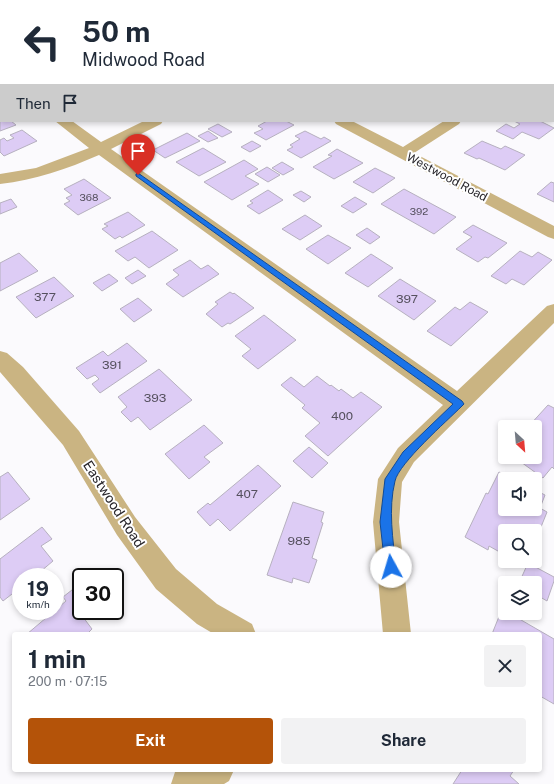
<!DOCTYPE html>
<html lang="en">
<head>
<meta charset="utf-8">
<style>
  :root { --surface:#fff; --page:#f2f2f3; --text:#1f2937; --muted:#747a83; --accent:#b45309 }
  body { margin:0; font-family:"Public Sans",sans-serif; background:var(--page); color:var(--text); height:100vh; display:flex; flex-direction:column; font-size:15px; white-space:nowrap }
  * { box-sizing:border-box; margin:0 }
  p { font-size:13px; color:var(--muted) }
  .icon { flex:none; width:22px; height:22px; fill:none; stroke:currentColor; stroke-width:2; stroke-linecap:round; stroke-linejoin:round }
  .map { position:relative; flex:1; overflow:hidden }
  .details { position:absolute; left:12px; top:632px; width:530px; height:140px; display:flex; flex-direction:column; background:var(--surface); border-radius:4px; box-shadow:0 2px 6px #0003 }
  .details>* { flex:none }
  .hud { position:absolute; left:0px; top:0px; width:554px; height:122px; box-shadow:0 2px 6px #0003; background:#fff; color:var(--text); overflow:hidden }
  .needle { width:26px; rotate:154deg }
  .buttons { position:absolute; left:498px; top:420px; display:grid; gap:8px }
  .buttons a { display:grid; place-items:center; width:44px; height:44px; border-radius:4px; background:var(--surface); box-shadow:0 2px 6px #0003; font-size:20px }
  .speed { position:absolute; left:12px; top:568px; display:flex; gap:8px; font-size:20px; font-weight:700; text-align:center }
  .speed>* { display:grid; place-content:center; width:52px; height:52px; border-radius:50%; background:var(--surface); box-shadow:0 2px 6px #0003; line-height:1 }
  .speed small { font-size:10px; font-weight:400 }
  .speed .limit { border:2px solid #111; border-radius:6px; background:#fff; color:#111 }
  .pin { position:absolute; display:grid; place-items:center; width:34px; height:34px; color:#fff; margin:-41px -17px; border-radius:50% 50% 50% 0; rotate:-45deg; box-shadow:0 0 4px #0007 }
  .pin .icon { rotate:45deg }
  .me { position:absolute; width:44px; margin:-22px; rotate:354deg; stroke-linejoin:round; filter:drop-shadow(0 0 3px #0008) }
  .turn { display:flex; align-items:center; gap:14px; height:84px; padding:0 16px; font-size:18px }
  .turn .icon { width:52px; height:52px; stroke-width:2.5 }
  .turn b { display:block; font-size:28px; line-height:34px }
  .then { display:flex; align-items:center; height:38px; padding:0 16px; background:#0003; gap:8px; font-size:15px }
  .round { display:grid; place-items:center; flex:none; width:42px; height:42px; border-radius:4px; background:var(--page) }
  .head { display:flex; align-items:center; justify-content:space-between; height:68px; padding:0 16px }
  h1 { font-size:24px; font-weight:700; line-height:30px }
  .primary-button { display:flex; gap:8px; margin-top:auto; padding:8px 16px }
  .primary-button a { flex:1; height:46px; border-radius:4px; background:var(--accent); color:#fff; font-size:16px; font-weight:700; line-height:46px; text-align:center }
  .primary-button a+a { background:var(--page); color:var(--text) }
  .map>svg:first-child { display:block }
  .building { fill:#ddccf5; stroke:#b6b0bf }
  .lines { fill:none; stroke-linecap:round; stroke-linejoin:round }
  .service { fill:#cab482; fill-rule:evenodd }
  .minor { fill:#cab482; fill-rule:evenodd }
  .route { fill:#1a73e8; stroke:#114b97 }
  .labels { text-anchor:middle; stroke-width:4; stroke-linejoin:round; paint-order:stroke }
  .far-number-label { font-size:10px; fill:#55505e }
  .far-street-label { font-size:12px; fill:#28262b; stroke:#fff }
  .number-label { font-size:12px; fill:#55505e }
  .street-label { font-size:14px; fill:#28262b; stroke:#fff }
</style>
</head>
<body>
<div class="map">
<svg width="554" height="784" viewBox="0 0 554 784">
  <rect width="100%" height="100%" fill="#fbfafd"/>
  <path class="building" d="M 0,113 L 1,121 L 11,121 L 16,125 L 0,131 Z
    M 267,121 L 286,121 L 294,125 L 266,140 L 254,133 L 263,129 L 258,126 Z
    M 514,121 L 540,121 L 554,128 L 539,139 L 522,132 L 513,139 L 496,131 L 506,124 L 514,128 L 520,124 Z
    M 218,124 L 232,132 L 222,137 L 208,129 Z
    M 22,130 L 37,141 L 4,156 L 0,152 L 0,140 L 4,138 L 7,141 L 14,138 L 10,135 Z
    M 208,131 L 218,138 L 208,142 L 198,136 Z
    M 305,131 L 321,139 L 324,137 L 331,141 L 301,158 L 287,150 L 293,147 L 290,145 L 300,139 L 295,136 Z
    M 187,133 L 200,141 L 165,158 L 153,150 Z
    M 252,141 L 261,146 L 250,152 L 241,147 Z
    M 482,141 L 501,149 L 505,146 L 525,155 L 505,170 L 479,158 L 477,159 L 464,153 Z
    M 203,148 L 226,162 L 199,176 L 176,162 Z
    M 337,149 L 363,163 L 334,179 L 313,167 L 332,156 L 328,155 Z
    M 244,160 L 258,169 L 245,176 L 259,184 L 232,200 L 204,182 Z
    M 282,162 L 294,169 L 283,175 L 272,168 Z
    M 267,167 L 280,175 L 268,182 L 255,174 Z
    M 375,168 L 395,178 L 373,193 L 353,182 Z
    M 84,179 L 111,198 L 78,215 L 64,204 L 70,201 L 66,198 L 72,195 L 64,189 Z
    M 551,182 L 554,183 L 554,202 L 537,194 Z
    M 404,189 L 456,217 L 434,234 L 381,204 Z
    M 268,190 L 283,200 L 259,214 L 247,206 L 253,203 L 250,201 Z
    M 301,191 L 311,197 L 304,202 L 293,195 Z
    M 355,197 L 367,204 L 353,213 L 341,206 Z
    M 11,199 L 17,207 L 0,214 L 0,203 Z
    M 128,212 L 145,225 L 122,238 L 120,236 L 115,239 L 102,229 L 108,226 L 104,224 Z
    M 305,215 L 322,226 L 300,240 L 282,229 Z
    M 473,225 L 507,243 L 488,258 L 485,257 L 478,262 L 456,249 L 472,237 L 463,232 Z
    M 367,228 L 380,237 L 370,244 L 356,235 Z
    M 152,231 L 178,250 L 149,268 L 135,257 L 128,261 L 115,251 Z
    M 328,235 L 351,248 L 328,264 L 306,249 Z
    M 520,251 L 532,257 L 538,252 L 552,260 L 524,285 L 512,279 L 506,284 L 491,276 Z
    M 19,253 L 38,271 L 0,291 L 0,263 Z
    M 371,254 L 393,268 L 368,287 L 345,273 Z
    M 190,260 L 201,269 L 208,265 L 219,274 L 183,297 L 166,284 L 179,275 L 173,270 Z
    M 138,270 L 146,276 L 132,284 L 125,278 Z
    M 109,274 L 118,281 L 102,291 L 93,283 Z
    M 54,277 L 74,296 L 36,318 L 16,297 Z
    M 400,279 L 436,301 L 414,320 L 378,296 Z
    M 230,292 L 233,294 L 234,293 L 254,308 L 230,324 L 228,323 L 222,327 L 206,314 L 218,304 L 215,302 Z
    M 138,298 L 152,310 L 134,322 L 120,309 Z
    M 470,302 L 488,312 L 451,346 L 427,331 L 455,307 L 460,310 Z
    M 264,315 L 296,340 L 258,369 L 242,356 L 251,349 L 235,336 Z
    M 127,343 L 147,361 L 100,393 L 92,384 L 99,379 L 95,375 L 87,379 L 76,368 L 103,351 L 108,356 Z
    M 159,369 L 192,400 L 150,430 L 138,417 L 131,422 L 121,412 L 127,407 L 118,397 Z
    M 317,376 L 330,386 L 331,385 L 339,391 L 341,389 L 353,398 L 361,392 L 382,407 L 328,456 L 305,436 L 320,423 L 302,408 L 305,405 L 281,385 L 291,377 L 304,387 Z
    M 548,405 L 554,408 L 554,469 L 552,467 L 543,478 L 514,457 L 535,457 L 535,427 L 528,427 Z
    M 204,425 L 223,443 L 204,457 L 210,462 L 189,479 L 165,454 Z
    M 309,447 L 328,463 L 312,478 L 293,461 Z
    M 258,465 L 281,486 L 230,531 L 218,519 L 210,526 L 197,512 L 208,503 L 210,505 Z
    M 8,472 L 30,499 L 0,520 L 0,477 Z
    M 499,472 L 512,479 L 505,479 L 505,509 L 535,509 L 535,490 L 545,495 L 540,508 L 547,512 L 535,542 L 535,531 L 505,531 L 505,555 L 489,546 L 488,550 L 465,537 L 486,493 L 488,494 Z
    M 293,502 L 324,512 L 321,522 L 323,523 L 312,558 L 317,560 L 309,583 L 293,578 L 292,583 L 267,575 Z
    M 42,527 L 52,539 L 41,546 L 53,561 L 34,577 L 21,577 L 21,587 L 3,601 L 0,597 L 0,559 Z
    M 528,563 L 554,577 L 554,581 L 547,601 L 535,594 L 535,583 L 519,583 Z
    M 77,586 L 81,592 L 81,611 L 83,611 L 80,613 L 92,629 L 87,634 L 27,634 L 66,601 L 63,597 Z
    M 502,609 L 505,610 L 505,613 L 509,613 L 554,639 L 554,704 L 540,696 L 540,634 L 492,634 Z
    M 462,770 L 514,770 L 510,776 L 519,784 L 453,784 Z"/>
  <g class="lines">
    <path class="service" d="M 115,0 L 124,0 L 114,1 Z"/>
    <path class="minor" d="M 103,0 L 116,0 L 117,1 L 104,1 Z
      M 406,0 L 419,0 L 405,1 Z
      M 553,52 L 554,52 L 553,61 Z
      M 0,74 L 1,74 L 1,82 L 0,82 Z
      M 55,121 L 72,121 L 101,142 L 144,121 L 163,121 L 161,124 L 111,149 L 457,391 L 547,306 L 554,304 L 554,323 L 414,462 L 402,482 L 399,522 L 411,634 L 383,634 L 373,522 L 378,479 L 398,448 L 443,405 L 99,155 C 67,169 35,180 0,184 L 0,174 L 36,168 L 89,148 Z
      M 334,121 L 352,121 L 403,147 L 444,121 L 461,121 L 459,124 L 414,153 L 554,226 L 554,239 L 548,237 L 336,124 Z
      M 0,351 L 7,353 L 23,367 L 79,431 L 135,517 L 176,569 L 217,604 L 252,624 L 256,634 L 214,634 L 197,624 L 156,589 L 117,535 L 63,445 L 0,372 Z
      M 181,770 L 234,770 L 229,781 L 224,784 L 171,784 L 175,772 Z"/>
  </g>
  <path class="route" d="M 138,173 L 462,401 L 464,404 L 462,406 C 447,421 399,463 395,481 C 388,509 393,540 396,567 L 395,571 L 391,573 L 387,571 L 385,567 L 380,522 L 385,479 L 403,452 L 453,404 L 136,176 L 136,174 Z"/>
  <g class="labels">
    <g class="far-number-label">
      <text x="89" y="201">368</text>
      <text x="419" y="215">392</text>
    </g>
    <g class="far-street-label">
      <text transform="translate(447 177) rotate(28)" y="4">Westwood Road</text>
    </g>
    <g class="number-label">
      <text x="45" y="301">377</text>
      <text x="407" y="303">397</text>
      <text x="112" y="369">391</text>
      <text x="155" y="402">393</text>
      <text x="342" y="420">400</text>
      <text x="247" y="498">407</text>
      <text x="299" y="545">985</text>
    </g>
    <g class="street-label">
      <text transform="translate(114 504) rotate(57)" y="5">Eastwood Road</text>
    </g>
  </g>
</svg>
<div class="buttons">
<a><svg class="needle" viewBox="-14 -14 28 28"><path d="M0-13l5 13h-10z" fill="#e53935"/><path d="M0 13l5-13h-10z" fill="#747a83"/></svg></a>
<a><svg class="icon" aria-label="sound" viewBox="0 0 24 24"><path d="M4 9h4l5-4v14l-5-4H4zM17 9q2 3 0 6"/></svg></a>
<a><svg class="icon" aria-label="search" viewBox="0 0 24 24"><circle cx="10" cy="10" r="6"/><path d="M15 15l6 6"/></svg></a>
<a><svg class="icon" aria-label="layers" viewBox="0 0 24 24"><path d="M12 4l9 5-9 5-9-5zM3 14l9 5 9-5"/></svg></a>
</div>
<div class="speed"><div>19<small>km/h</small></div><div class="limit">30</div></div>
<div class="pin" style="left:138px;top:175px;background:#d93025"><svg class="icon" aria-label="arrive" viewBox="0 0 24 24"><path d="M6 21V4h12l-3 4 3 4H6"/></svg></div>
<svg class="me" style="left:391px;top:567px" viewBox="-20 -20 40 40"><circle r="19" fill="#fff"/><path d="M0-13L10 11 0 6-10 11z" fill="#1a73e8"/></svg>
<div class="hud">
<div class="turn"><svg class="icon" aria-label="left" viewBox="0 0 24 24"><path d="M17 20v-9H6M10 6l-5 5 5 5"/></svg><div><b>50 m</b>Midwood Road</div></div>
<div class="then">Then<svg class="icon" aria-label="arrive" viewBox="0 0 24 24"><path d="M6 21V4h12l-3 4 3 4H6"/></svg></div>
</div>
<section class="details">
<div class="head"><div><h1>1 min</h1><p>200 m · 07:15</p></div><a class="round"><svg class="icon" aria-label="close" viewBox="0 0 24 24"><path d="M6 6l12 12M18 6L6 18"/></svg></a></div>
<div class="primary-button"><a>Exit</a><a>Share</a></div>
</section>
</div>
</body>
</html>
